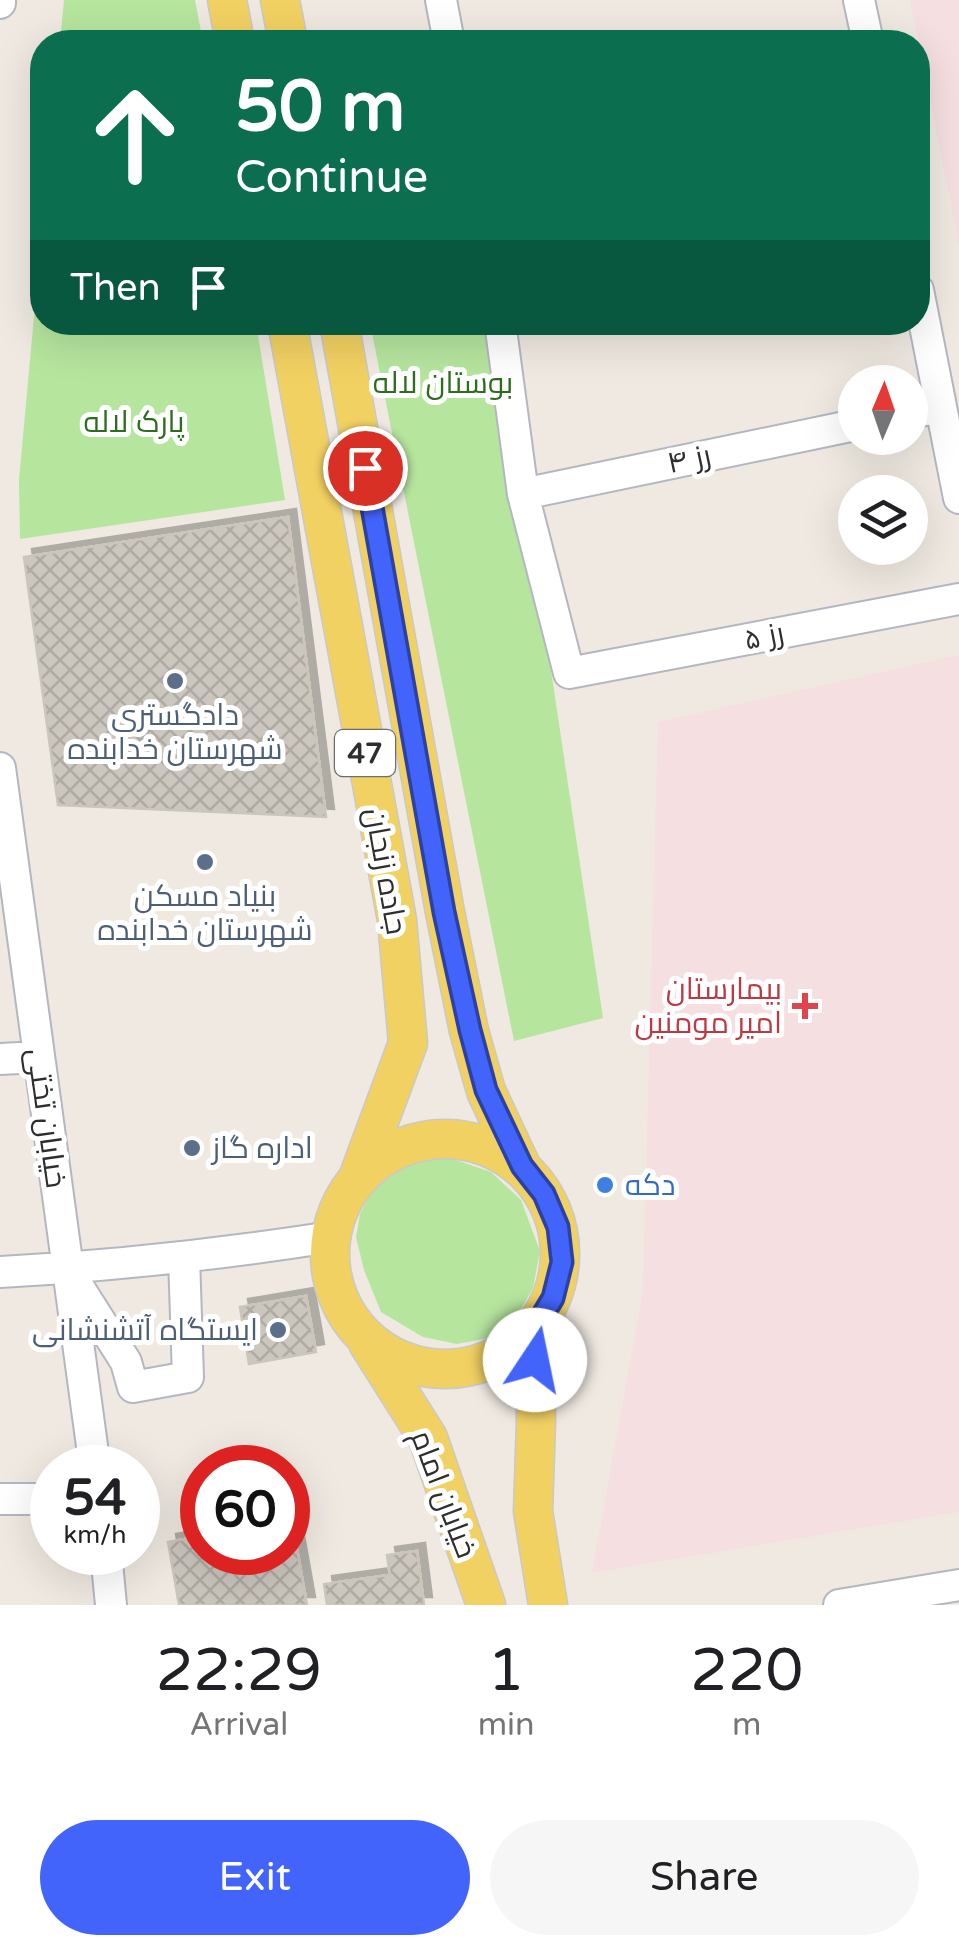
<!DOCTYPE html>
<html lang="en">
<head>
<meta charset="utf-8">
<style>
  :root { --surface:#fff; --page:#f6f6f6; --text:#202124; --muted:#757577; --accent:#4264fb }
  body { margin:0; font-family:"Varela Round",Cairo,sans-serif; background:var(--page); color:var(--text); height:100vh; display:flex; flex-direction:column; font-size:38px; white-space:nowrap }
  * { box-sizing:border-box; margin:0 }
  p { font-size:32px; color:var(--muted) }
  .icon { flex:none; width:55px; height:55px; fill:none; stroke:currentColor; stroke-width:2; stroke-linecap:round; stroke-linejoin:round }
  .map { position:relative; height:1605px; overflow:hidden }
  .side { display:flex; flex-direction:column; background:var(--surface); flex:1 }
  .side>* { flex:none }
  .guide { position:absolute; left:30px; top:30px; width:900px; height:305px; border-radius:40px; box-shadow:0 10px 40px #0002; background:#0b6e4f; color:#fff; overflow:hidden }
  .needle { width:65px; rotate:2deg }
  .controls { position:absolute; left:838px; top:365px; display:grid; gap:20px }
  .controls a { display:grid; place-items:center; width:90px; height:90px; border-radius:50%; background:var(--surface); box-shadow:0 10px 40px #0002; font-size:50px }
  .speed { position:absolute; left:30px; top:1445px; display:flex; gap:20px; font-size:50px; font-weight:700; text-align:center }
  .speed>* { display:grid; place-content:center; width:130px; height:130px; border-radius:50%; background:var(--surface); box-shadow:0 10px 40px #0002; line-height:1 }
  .speed small { font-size:25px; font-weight:400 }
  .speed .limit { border:15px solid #d22; background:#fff; color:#111 }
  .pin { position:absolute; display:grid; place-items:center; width:85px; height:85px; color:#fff; margin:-42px; border:5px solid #fff; border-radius:50%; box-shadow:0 2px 10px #0007 }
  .me { position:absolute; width:110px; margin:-55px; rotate:11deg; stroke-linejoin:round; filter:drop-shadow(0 0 8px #0008) }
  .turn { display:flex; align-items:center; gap:35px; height:210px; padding:0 40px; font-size:45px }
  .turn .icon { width:130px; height:130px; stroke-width:2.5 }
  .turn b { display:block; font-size:70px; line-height:85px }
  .then { display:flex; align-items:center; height:95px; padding:0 40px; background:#0003; gap:20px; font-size:38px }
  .eta { display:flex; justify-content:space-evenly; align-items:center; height:170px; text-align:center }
  .eta b { font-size:60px; font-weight:600; line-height:70px }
  .cta { display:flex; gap:20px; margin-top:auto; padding:20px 40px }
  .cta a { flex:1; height:115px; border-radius:60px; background:var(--accent); color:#fff; font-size:40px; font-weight:600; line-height:115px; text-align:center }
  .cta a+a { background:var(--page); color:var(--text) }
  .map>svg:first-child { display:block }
  .medical { fill:#f5dfe0 }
  .grass { fill:#b6e59e }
  .building { fill:url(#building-cross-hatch); stroke:#cbc5ba; stroke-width:2.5; filter:url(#shadow) }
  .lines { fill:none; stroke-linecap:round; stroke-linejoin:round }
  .minor-casing { stroke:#b4b7c1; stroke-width:34 }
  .major-casing { stroke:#c9c9c9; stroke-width:41 }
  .minor { stroke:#fff; stroke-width:30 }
  .major { stroke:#f2d163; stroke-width:38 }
  .route-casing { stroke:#2b41a3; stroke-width:25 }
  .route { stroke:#4264fb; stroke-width:18 }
  .service-dot { fill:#5c6f8a; stroke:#fff; stroke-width:4 }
  .health-dot { fill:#e0444e; stroke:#fff; stroke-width:4 }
  .shop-dot { fill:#3f7fe0; stroke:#fff; stroke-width:4 }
  .labels { text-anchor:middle; stroke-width:10; stroke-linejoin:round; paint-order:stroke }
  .shield { fill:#fff; stroke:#6d6d6d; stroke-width:2.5 }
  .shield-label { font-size:28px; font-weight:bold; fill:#2e2e2e }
  .park-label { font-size:30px; fill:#2c6e1b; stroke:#fff }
  .street-label { font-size:30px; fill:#2e2e2e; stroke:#fff }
  .service-label { font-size:30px; fill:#4e5e75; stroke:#fff }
  .health-label { font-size:30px; fill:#be3a42; stroke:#fff; text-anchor:end }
  .shop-label { font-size:30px; fill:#366cbe; stroke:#fff; text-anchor:start }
</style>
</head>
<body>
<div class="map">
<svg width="959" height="1605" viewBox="0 0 959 1605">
  <defs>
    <pattern id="building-cross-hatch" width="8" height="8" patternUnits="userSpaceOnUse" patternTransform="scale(2.5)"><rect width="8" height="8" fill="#cbc7bf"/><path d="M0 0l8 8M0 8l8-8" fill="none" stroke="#afaba4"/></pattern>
    <filter id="shadow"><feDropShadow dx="8" dy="-8" stdDeviation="0" flood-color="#0004"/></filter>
  </defs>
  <rect width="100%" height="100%" fill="#efe9e1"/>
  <path class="medical" d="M 910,0 L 959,0 L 959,245 Z
    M 959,655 L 959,1512 L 592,1573 L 643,1290 L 658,722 Z"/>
  <path class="grass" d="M 64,0 L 195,0 L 203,42 L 60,42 Z
    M 42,229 L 42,322 L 256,323 L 285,500 L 20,539 L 19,480 Z
    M 370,323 L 493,323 L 527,510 L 603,1018 L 514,1041 Z
    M 450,1158 L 491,1172 L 521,1200 L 540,1251 L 533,1288 L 511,1326 L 493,1337 L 457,1344 L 423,1337 L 381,1312 L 364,1270 L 356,1237 L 360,1214 L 377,1181 L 410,1161 Z"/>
  <path class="building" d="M 288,517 L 326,817 L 58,805 L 24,557 Z
    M 306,1296 L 316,1352 L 249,1364 L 240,1307 Z
    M 288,1521 L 292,1521 L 307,1605 L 179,1605 L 168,1542 L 202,1536 L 202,1552 L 288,1552 Z
    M 417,1551 L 424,1605 L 327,1605 L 324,1584 L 390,1575 L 387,1555 Z"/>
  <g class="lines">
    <defs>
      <path id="minor" d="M 441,0 L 449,42
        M 859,0 L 868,42
        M 0,3 L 0,0
        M 918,290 L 959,498
        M 500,322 L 523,494 L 569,673 L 959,599
        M 910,413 L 941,407
        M 523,494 L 855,425
        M 0,768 L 95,1468
        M 0,1059 L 38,1057
        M 0,1272 C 111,1266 221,1254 331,1237
        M 74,1280 L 126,1362 L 133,1387 L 188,1377 L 184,1257
        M 0,1499 L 52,1499
        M 106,1552 L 111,1605
        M 839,1605 L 959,1585"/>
      <path id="major" d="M 227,0 L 235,42
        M 280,0 L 288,42
        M 287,322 L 397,920 L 408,1043 L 358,1178
        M 339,322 L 445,912 L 469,1031 L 486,1091 L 521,1166
        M330 1254a115 115 0 1 1 230 0a115 115 0 1 1-230 0Z
        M 535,1328 L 536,1422 L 533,1511 L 548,1605
        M 368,1343 L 428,1438 L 486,1605"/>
    </defs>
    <use href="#minor" class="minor-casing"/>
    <use href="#major" class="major-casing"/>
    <use href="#minor" class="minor"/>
    <use href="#major" class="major"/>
  </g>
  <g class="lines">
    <defs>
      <path id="route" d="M 365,468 L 444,912 L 470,1030 L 486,1090 L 522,1166 L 544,1194 L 558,1227 L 562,1262 L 553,1298 L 535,1328 L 535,1360"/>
    </defs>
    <use href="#route" class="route-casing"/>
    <use href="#route" class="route"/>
  </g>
  <g class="service-dot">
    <circle cx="175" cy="681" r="10"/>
    <circle cx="205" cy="862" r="10"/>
    <circle cx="192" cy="1148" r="10"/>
    <circle cx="278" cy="1330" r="10"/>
  </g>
  <path class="health-dot" d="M800 991h10v10h10v10h-10v10h-10v-10h-10v-10h10z"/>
  <circle class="shop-dot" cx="605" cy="1185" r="10"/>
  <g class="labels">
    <rect class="shield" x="335" y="730" width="60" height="46" rx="8"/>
    <g class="shield-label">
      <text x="365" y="763">47</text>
    </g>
    <g class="park-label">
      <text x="443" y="393">بوستان لاله</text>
      <text x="134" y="432">پارک لاله</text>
    </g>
    <g class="street-label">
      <text transform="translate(689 459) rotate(-12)" y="10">رز ۴</text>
      <text transform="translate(764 636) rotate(-11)" y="10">رز ۵</text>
      <text transform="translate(386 871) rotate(80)" y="10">جاده زنجان</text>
      <text transform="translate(47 1118) rotate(82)" y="10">خیابان تختی</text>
      <text transform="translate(444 1494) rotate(69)" y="10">خیابان امام</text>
    </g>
    <g class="service-label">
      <text x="175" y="725">دادگستری<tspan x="175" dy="34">شهرستان خدابنده</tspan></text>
      <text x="205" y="906">بنیاد مسکن<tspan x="205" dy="34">شهرستان خدابنده</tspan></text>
      <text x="212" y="1158" text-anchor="start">اداره گاز</text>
      <text x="258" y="1340" text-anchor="end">ایستگاه آتشنشانی</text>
    </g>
    <g class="health-label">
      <text x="782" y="999">بیمارستان<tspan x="782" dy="34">امیر مومنین</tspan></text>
    </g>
    <g class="shop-label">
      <text x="625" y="1195">دکه</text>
    </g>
  </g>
</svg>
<div class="controls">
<a><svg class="needle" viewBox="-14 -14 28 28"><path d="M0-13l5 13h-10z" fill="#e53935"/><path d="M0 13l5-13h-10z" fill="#757577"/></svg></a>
<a><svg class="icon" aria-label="layers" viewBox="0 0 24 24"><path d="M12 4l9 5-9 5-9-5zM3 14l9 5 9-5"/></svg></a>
</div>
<div class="speed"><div>54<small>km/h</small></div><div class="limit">60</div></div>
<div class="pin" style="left:365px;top:468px;background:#d93025"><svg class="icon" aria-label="arrive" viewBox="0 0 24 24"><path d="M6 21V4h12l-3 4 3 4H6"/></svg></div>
<svg class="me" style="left:535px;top:1360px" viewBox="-20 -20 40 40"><circle r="19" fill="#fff"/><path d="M0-13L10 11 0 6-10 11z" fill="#4264fb"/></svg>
<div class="guide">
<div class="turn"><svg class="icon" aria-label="ahead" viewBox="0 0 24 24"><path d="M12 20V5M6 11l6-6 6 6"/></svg><div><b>50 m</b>Continue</div></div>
<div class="then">Then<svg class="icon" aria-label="arrive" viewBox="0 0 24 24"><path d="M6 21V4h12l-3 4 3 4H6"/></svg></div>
</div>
</div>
<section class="side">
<div class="eta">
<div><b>22:29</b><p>Arrival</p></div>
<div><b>1</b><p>min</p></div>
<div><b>220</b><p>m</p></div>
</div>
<div class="cta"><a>Exit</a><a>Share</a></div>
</section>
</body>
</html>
